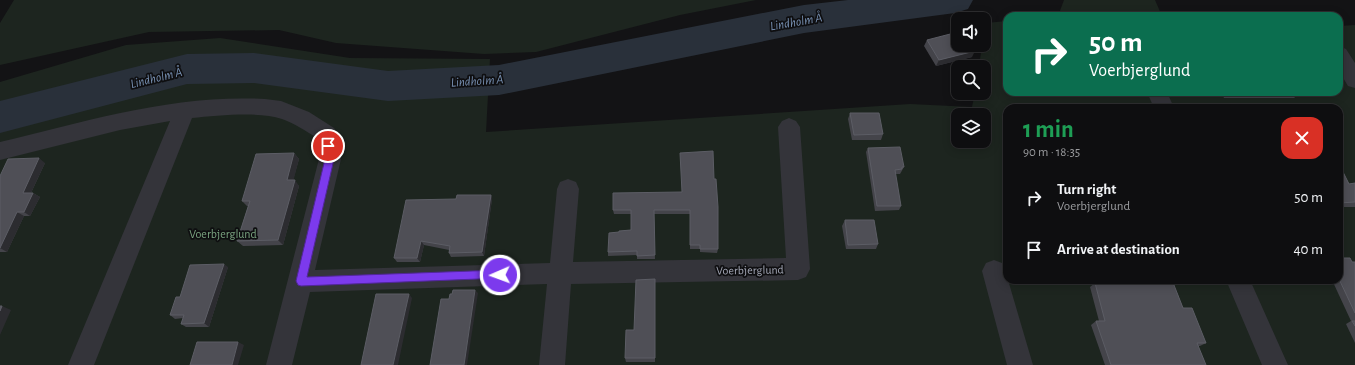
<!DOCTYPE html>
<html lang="en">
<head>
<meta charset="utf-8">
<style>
  :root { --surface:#0e0e10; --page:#1c1c1e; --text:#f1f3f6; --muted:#9b9c9f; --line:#2e2e30 }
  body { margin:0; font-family:"Alegreya Sans",sans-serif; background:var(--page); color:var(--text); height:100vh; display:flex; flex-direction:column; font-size:15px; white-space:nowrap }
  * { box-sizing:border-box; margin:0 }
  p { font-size:13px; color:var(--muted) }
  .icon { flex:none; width:22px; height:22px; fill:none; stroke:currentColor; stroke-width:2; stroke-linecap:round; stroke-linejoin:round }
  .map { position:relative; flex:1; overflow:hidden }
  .panel { position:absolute; left:1003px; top:104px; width:340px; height:180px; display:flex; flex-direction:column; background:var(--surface); border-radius:12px; box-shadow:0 2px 10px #0003,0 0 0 1px var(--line) }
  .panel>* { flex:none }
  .top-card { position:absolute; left:1003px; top:12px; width:340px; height:84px; border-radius:12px; box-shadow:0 2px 10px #0003,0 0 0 1px var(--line); background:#0b6e4f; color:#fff; overflow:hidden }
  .tools { position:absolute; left:951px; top:12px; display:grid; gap:8px }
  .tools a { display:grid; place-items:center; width:40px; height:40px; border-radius:8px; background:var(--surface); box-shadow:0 2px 10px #0003,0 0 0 1px var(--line); font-size:20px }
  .pin { position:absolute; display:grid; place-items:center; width:34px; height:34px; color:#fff; margin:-17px; border:2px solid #fff; border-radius:50%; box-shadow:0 1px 4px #0007 }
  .me { position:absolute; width:44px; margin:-22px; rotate:268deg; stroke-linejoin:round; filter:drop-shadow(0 0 3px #0008) }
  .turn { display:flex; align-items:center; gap:14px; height:84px; padding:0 20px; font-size:18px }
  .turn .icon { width:52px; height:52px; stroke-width:2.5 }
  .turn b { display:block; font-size:28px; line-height:34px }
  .round { display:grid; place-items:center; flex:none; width:42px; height:42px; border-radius:12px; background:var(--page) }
  .headline { display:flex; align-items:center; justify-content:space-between; height:68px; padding:0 20px }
  h1 { font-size:24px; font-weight:700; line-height:30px; color:#1e9e55 }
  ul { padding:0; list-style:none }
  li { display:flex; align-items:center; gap:12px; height:52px; padding:0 20px }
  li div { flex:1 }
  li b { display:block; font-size:15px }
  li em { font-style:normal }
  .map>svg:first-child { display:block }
  .green { fill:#1d251f; fill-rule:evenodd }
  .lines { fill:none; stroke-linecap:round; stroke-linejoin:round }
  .river { fill:#29303a; fill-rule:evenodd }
  .minor { fill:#34343a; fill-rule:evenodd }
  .wall { fill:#44444a }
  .shaded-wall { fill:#2c2c30 }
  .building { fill:#4f4f56; stroke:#5c5d65 }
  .route { fill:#7c3aed; stroke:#51269a }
  .labels { text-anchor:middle; stroke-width:3.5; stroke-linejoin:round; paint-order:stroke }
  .park-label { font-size:12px; fill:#7aa380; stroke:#0e0e10 }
  .street-label { font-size:12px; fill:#a4a8b6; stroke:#0e0e10 }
  .water-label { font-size:13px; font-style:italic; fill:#7992b4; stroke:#0e0e10 }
</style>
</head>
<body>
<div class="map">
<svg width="1355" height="365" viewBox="0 0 1355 365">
  <rect width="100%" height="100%" fill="#131315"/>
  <path class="green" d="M 14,0 L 756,0 L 680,15 L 536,52 L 484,54 L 336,43 L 279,30 L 149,32 L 0,65 L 0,23 Z
    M 1064,0 L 1155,0 L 1162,16 L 1058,16 Z
    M 1007,21 L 1007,92 L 1339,92 L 1339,26 L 1355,25 L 1355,365 L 0,365 L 0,82 L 126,45 L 220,38 L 350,58 L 490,59 L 486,132 L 910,104 L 972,107 L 975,93 L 984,93 L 984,67 L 979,67 L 982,45 L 984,45 L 986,23 ZM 1007,108 L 1339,108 L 1339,280 L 1007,280 ZM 958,115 L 984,115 L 984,141 L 958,141 Z"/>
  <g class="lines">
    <path class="river" d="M 848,0 L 973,0 L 968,9 L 955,13 L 804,33 L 499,95 L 388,101 L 254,83 L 187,84 L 0,133 L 0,101 L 187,54 L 254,53 L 388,71 L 499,65 L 804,5 Z"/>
    <path class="minor" d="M 1339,46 L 1346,49 L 1355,63 L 1355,88 L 1348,86 L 1339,71 Z
      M 1147,92 L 1167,92 L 1174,108 L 1154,108 Z
      M 265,99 L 281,101 L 309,112 L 334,128 L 338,134 L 341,159 L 315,270 L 550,263 L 557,189 L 560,182 L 568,179 L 576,182 L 579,189 L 573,262 L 786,258 L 778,127 L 782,121 L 789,118 L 796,121 L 800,127 L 810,269 L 806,277 L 798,280 L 571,284 L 565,365 L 539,365 L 547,284 L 310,292 L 292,365 L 266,365 L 319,159 L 317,138 C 306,131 294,123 282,119 C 258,111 217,116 192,118 L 94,365 L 68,365 L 170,121 L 120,130 L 0,160 L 0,142 C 87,121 175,94 265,99 Z
      M 994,260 L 1002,263 L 1007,275 L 1007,280 L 1008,280 L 1033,365 L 1007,365 L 982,271 L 986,263 Z
      M 1226,280 L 1250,280 L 1288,365 L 1262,365 Z"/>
  </g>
  <path class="wall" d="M 927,40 L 972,57 L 936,66 L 924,46 Z
    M 1221,92 L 1301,92 L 1294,98 L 1224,98 Z
    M 850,113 L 883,134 L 881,140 L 852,140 L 848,119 Z
    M 868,148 L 904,167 L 900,174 L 895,174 L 901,206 L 899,210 L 875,211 L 866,152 Z
    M 294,153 L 299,159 L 293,180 L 299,186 L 283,245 L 243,246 L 237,241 L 248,206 L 247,206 L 242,201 Z
    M 45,163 L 31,193 L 33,193 L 40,197 L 30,216 L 24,216 L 7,252 L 0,252 L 0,176 Z
    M 1339,164 L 1349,184 L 1355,183 L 1355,207 L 1339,207 Z
    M 714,179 L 718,249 L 717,253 L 700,252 L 700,249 L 690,249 L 690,214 L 654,214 L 655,259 L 637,259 L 637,255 L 608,256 L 608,252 L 619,232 L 631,230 L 631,214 L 614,214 L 613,210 L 682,192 Z
    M 491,195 L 492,199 L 484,256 L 451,257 L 449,253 L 449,250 L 424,245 L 420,262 L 397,262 L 394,258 L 456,199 Z
    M 845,220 L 878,244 L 876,249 L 846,249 L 842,226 Z
    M 1339,258 L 1352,262 L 1355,262 L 1355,343 L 1346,324 L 1351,321 L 1332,280 L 1339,280 Z
    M 228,267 L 209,327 L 186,327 L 181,324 L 183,318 L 175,319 L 170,315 L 180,297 Z
    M 655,279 L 655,362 L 626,362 L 625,358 L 634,330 Z
    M 1141,280 L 1172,280 L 1183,308 L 1206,343 L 1200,346 L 1198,346 L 1206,365 L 1105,365 L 1091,325 L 1096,321 L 1099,321 L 1090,287 L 1095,283 L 1142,283 Z"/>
  <path class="shaded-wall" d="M 975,51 L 972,57 L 936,66 L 939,60 Z
    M 294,153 L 299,159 L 292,186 L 287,180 Z
    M 39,158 L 45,163 L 29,197 L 23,193 Z
    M 295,180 L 299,186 L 283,245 L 278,240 Z
    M 33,193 L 40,197 L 30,216 L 24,212 Z
    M 491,195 L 492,199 L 484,256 L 482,252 Z
    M 17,212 L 24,216 L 7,252 L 0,248 Z
    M 421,241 L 424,245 L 420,262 L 417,258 Z
    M 224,264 L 228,267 L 209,327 L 204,323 Z
    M 475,290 L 478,293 L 467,365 L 464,365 Z
    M 409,294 L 412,298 L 398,365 L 393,365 Z
    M 2,306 L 11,310 L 0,335 L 0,311 Z
    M 238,342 L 244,345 L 238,365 L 232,365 Z"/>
  <path class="building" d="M 958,32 L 958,45 L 971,45 L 975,51 L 939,60 L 927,40 Z
    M 850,113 L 879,113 L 883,134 L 854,135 Z
    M 900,147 L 904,167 L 902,167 L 902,169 L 895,170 L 901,206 L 877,206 L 868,148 Z
    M 713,151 L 714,179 L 716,179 L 718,207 L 718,249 L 700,249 L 700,245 L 690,245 L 690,210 L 654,210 L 655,255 L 637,256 L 637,251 L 608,252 L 609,233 L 619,232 L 619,231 L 631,230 L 631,210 L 613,210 L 613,193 L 682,192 L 680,153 Z
    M 294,153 L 287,180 L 295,180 L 278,240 L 237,241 L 250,201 L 242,201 L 256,154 Z
    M 39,158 L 23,193 L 33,193 L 24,212 L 17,212 L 0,248 L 0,176 L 8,159 Z
    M 1339,164 L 1349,184 L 1355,183 L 1355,202 L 1339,203 Z
    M 457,195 L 491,195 L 482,252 L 449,253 L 450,246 L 421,241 L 417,258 L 394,258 L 406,200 L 456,199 Z
    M 845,220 L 874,220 L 878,244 L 848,245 Z
    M 1339,258 L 1350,258 L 1352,262 L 1355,262 L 1355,313 L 1339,279 Z
    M 224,264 L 204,323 L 181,324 L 184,315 L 170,315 L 176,297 L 180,297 L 190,265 Z
    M 655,279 L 655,358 L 625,358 L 626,330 L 634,330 L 636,280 Z
    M 1147,280 L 1172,280 L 1183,308 L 1192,308 L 1206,343 L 1197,343 L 1206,365 L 1111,365 L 1096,321 L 1105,321 L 1095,283 L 1149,283 Z
    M 453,290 L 475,290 L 464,365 L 430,365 L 441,299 L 449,299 L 450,294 L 452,294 Z
    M 376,294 L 409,294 L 393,365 L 361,365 Z
    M 0,306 L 2,306 L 0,311 Z
    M 1352,321 L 1355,321 L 1355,326 Z
    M 197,342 L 238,342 L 232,365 L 190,365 Z"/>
  <path class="route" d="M 328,143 L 333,146 L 334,159 L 307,277 L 500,270 L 503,272 L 504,275 L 503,278 L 301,286 L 298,285 L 296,281 L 325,159 L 324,146 Z"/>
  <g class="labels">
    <g class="park-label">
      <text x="223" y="238">Voerbjerglund</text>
    </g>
    <g class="street-label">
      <text transform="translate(750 270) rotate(-1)" y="4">Voerbjerglund</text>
    </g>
    <g class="water-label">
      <text transform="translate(796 21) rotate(-10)" y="5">Lindholm Å</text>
      <text transform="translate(156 77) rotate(-14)" y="5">Lindholm Å</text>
      <text transform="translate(477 80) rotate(-4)" y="5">Lindholm Å</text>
    </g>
  </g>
</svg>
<div class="tools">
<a><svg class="icon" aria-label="sound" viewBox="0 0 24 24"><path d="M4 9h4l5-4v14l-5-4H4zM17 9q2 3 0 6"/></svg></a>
<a><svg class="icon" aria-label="search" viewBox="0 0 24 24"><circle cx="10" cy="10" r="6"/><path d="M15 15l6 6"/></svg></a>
<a><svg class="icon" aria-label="layers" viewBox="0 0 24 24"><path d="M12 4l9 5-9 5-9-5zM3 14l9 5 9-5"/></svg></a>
</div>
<div class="pin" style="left:328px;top:146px;background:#d93025"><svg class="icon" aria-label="arrive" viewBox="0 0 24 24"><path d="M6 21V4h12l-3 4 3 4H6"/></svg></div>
<svg class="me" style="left:500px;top:275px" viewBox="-20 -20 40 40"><circle r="17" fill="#7c3aed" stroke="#fff" stroke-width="3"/><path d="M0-11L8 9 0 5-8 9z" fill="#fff"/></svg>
<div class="top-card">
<div class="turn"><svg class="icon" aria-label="right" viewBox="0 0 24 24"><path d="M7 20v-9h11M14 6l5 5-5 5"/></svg><div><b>50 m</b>Voerbjerglund</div></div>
</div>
<section class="panel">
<div class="headline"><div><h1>1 min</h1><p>90 m · 18:35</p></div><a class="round" style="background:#d93025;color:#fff"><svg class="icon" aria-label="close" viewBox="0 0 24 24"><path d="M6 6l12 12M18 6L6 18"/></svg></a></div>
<ul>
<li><svg class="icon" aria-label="right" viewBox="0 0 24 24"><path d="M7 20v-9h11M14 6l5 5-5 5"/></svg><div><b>Turn right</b><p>Voerbjerglund</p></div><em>50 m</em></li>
<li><svg class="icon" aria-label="arrive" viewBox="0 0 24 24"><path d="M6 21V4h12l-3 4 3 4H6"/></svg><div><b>Arrive at destination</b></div><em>40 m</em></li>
</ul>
</section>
</div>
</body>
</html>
